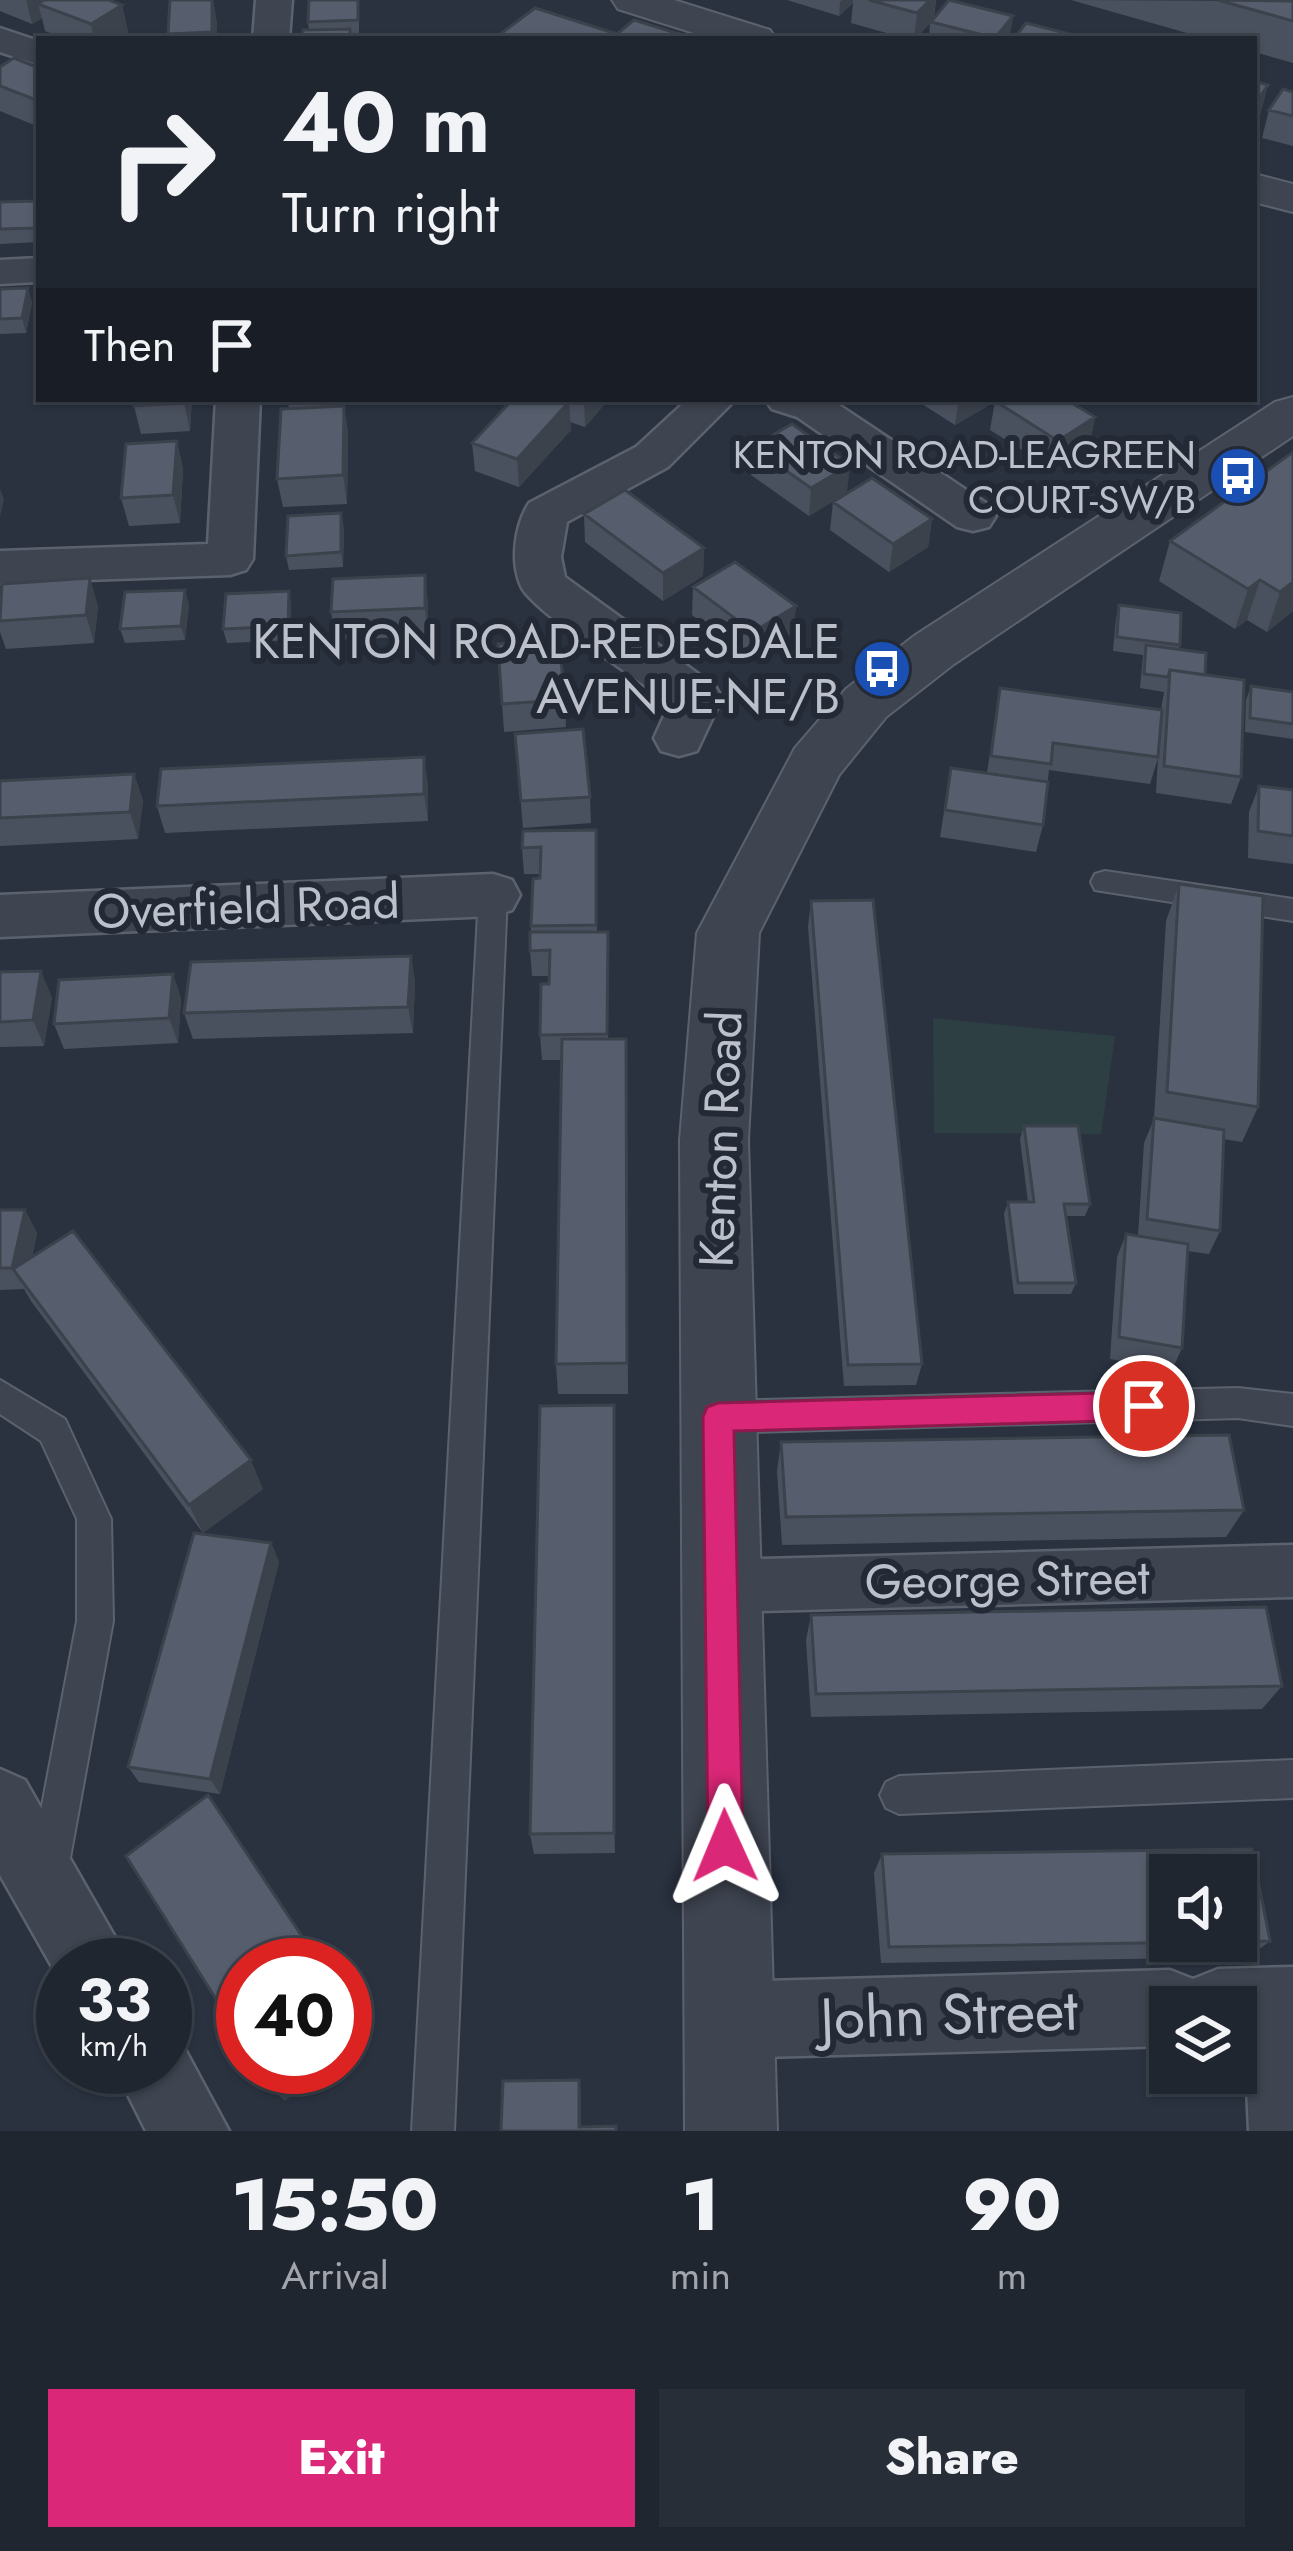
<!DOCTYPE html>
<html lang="en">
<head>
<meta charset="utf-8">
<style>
  :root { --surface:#202630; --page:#282e38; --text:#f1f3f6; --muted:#a2a5ab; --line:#3d434c; --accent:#db2777 }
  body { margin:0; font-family:Jost,sans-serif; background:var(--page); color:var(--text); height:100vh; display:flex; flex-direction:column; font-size:45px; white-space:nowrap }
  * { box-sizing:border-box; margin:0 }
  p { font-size:39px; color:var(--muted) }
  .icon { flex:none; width:66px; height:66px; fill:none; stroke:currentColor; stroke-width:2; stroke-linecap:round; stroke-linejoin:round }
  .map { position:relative; height:2131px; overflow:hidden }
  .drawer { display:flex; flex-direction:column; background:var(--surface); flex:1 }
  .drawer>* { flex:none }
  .top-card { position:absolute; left:36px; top:36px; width:1221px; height:366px; border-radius:0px; box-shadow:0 3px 9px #0004,0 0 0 3px var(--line); background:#202630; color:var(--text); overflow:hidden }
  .controls { position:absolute; left:1149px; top:1854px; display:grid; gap:24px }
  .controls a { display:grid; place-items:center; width:108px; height:108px; border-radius:0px; background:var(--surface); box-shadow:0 3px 9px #0004,0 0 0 3px var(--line); font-size:60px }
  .speed { position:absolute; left:36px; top:1938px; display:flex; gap:24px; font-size:60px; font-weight:700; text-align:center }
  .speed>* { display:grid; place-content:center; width:156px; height:156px; border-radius:50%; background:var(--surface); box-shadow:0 3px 9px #0004,0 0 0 3px var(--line); line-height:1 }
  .speed small { font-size:30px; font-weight:400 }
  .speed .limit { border:18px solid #d22; background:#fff; color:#111 }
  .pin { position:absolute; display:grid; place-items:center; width:102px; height:102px; color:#fff; margin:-51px; border:6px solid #fff; border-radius:50%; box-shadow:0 3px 12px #0007 }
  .me { position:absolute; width:132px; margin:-66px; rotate:359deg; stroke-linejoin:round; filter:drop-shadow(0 0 9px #0008) }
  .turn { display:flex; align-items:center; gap:42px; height:252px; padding:0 48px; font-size:54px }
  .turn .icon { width:156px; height:156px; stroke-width:2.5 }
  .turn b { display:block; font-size:84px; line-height:102px }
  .then { display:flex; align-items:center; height:114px; padding:0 48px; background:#0003; gap:24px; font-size:45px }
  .eta { display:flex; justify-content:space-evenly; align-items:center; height:204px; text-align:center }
  .eta b { font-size:72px; font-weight:800; line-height:84px }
  .cta { display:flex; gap:24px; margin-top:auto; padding:24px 48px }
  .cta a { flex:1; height:138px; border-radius:0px; background:var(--accent); color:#fff; font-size:48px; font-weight:800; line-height:138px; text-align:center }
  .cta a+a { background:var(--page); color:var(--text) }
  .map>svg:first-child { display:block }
  .green { fill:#2d3f42 }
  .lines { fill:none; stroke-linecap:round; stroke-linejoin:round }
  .service-casing { stroke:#5c626d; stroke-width:4 }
  .pedestrian-casing { stroke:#5c626d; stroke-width:5 }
  .minor-casing { stroke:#5c626d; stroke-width:5 }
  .tertiary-casing { stroke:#5c626d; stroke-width:4 }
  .service { fill:#3e4450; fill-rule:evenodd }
  .pedestrian { fill:#3e4450; fill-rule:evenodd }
  .minor { fill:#3e4450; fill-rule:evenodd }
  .tertiary { fill:#3e4450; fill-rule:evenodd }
  .wall { fill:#4a515e }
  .shaded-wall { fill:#3c424c }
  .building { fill:#565e6d; stroke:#3c424c; stroke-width:3; fill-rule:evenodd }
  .route { fill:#db2777; stroke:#8e194d; stroke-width:3 }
  .labels { text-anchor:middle; stroke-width:12; stroke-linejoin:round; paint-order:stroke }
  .far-poi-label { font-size:39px; fill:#bbc0ca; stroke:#232935; text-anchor:end }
  .poi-label { font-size:48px; fill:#bbc0ca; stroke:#232935; text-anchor:end }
  .street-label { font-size:48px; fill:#bbc0ca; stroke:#232935 }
  .near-street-label { font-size:57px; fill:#bbc0ca; stroke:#232935 }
</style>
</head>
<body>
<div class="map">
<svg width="1293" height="2131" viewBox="0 0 1293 2131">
  <rect width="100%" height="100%" fill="#2a3240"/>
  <path class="green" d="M 933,1018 L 1115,1036 L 1101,1134 L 934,1133 Z"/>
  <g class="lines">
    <defs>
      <path id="service" d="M 1105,871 L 1293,899 L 1293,921 L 1095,890 L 1091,882 L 1095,874 Z
        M 493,884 L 507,895 L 454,2131 L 412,2131 L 479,895 Z
        M 0,1380 L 65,1419 L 111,1519 L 113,1621 L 68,1869 L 63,1883 L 49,1888 L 35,1883 L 30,1869 L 77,1621 L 77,1519 L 41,1441 L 0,1414 Z
        M 1238,1388 L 1293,1394 L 1293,1426 L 1238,1418 L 718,1433 L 706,1428 L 701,1417 L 706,1406 L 718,1401 Z
        M 1293,1760 L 1293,1798 L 899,1814 L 886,1808 L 880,1795 L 886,1782 L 899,1776 Z"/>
      <path id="pedestrian" d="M 1293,1545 L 1293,1597 L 721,1612 L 702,1604 L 694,1586 L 702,1568 L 721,1560 Z"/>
      <path id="minor" d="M 256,0 L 292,0 L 289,39 L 253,39 Z
        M 0,28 L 39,41 L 39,65 L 0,52 Z
        M 39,258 L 39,282 L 0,284 L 0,260 Z
        M 216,399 L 260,399 L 253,559 L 246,570 L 230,575 L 0,583 L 0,551 L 208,544 Z
        M 688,399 L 736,399 L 668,467 L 567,522 L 561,557 L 565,577 L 715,686 L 722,698 L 697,751 L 679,756 L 661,751 L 654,738 L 670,703 C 643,683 530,609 521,586 C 510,562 515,525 529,503 L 636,447 Z
        M 765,399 L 830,399 L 989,505 L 996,516 L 989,527 L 973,531 L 957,527 L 797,417 L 772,409 Z
        M 493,874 L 512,880 L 520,895 L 512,910 L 493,916 L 0,937 L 0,895 Z
        M 0,1769 L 25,1780 L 131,1965 L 63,1965 L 63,1986 L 0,1875 Z
        M 1293,1967 L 1293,2131 L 1249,2131 L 1245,2044 L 1236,2045 L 1236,2007 L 1170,2007 L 1170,2046 L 728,2058 L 701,2047 L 690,2020 L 701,1993 L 728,1982 L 1170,1970 L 1193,1979 L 1218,1969 Z
        M 165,2033 L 180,2040 L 229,2131 L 146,2131 L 114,2067 L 165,2067 Z"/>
      <path id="tertiary" d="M 612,0 L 674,0 L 770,30 L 776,39 L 713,39 L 618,9 Z
        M 1254,174 L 1293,184 L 1293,212 L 1254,202 Z
        M 1293,397 L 1293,436 L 954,664 L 886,717 L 839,775 L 759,933 L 748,1140 L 777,2131 L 685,2131 L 680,1140 L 697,933 L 795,748 L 846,689 L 914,636 L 1275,402 Z"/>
    </defs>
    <use href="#service" class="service-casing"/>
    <use href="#pedestrian" class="pedestrian-casing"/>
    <use href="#minor" class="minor-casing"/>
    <use href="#tertiary" class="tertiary-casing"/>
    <use href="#service" class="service"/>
    <use href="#pedestrian" class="pedestrian"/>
    <use href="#minor" class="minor"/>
    <use href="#tertiary" class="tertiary"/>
  </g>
  <path class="wall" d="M 0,0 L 109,0 L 122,5 L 128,32 L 116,39 L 66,39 L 45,31 L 42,18 L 32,24 L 0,11 Z
    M 213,0 L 217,24 L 217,39 L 169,39 L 168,34 Z
    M 359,0 L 359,35 L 351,35 L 351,39 L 302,39 L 309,30 L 308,22 Z
    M 787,0 L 936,0 L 934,18 L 1013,16 L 1009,39 L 929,39 L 930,23 L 915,39 L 908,39 L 851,23 L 853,3 L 839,16 Z
    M 1071,0 L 1293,1 L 1293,63 L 1254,52 L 1254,39 L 1208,39 Z
    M 0,67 L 39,68 L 39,127 L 0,111 Z
    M 1293,92 L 1293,146 L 1262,138 L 1269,110 Z
    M 39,201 L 39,242 L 0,244 L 0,202 Z
    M 28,288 L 32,303 L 26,333 L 0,334 L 0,289 Z
    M 135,399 L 192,399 L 190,431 L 141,434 L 134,406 Z
    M 288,399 L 340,399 L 340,406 L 344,406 L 348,434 L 347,504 L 283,507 L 277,479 L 289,409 Z
    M 513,399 L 609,399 L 585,427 L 570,422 L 571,430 L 519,487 L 475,471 L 472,443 Z
    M 914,399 L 991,399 L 991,404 L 955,425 Z
    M 995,401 L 1095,417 L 1089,446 L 1052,469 L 990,430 Z
    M 177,441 L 183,469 L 180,523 L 129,526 L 121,498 Z
    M 752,447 L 847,493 L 809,516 L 751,475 Z
    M 1293,452 L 1293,611 L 1267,632 L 1247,620 L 1235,629 L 1159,581 L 1170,541 Z
    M 833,502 L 932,519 L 928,547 L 889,572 L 830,530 Z
    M 584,514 L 704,548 L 703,576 L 663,601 L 585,542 Z
    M 344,528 L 343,567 L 289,570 L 286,556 Z
    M 693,587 L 796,606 L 793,634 L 751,660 L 692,615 Z
    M 289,591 L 291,606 L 291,640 L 227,643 L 223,629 Z
    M 0,596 L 98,606 L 94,643 L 6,649 L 0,632 Z
    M 428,603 L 428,636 L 336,640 L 331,612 Z
    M 189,604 L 185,640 L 125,643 L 120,629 Z
    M 1119,605 L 1180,645 L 1179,649 L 1205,675 L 1241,777 L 1231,804 L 1156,793 L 1158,758 L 1150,784 L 1049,770 L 1043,825 L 1036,852 L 940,837 L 951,768 L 987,773 L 1000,688 L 1161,710 L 1164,692 L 1140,688 L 1143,655 L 1113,651 L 1116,619 Z
    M 498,644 L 565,700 L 566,727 L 504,732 Z
    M 1251,686 L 1293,692 L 1293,739 L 1245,732 L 1246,700 Z
    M 515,734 L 590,797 L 591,823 L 523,828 Z
    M 134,774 L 143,801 L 138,839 L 0,846 L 0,781 Z
    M 428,784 L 428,821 L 165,833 L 157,806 Z
    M 1259,786 L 1293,790 L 1293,864 L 1248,858 L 1249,812 Z
    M 596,830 L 597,932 L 608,932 L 608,1039 L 626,1039 L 628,1394 L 558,1394 L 556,1364 L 561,1060 L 542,1060 L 540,1035 L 549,976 L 532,976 L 530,951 L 531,926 L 540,874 L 524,874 L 522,848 Z
    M 1179,884 L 1258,1107 L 1242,1142 L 1223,1139 L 1220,1231 L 1209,1254 L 1187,1251 L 1182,1348 L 1172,1370 L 1110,1359 L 1117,1257 L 1126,1234 L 1138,1236 L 1144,1143 L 1154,1119 L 1166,921 Z
    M 811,901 L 922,1364 L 916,1385 L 844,1386 L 808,927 Z
    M 411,956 L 415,982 L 413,1033 L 193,1039 L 184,1013 Z
    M 0,972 L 52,997 L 44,1046 L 0,1047 Z
    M 173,974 L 181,999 L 178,1043 L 64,1049 L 54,1024 Z
    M 1024,1126 L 1090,1204 L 1085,1216 L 1066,1216 L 1076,1283 L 1071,1294 L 1014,1294 L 1004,1214 L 1008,1202 L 1028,1202 L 1020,1139 Z
    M 0,1210 L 25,1210 L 37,1233 L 32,1257 L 263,1489 L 203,1533 L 31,1301 L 24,1289 L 0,1290 Z
    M 615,1435 L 615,1853 L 534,1854 L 530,1834 Z
    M 781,1442 L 1244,1510 L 1226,1537 L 782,1545 L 777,1471 Z
    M 271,1543 L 279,1562 L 220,1794 L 139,1782 L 128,1767 Z
    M 811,1615 L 1282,1686 L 1262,1709 L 811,1717 L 806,1640 Z
    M 882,1854 L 1270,1941 L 1249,1957 L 881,1963 L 874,1873 Z"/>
  <path class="shaded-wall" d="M 26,0 L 61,0 L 38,4 L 42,18 L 32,24 Z
    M 213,0 L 217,24 L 217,39 L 214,39 L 212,32 Z
    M 842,0 L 853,0 L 853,3 L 839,16 L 840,2 Z
    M 930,0 L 936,0 L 933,20 L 914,39 L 917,13 Z
    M 122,5 L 128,32 L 116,39 L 94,39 L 91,24 Z
    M 1013,16 L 1009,39 L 995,39 Z
    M 1268,85 L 1261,113 L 1254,123 L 1254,105 Z
    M 28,288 L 32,303 L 26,333 L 22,318 Z
    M 184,399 L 192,399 L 190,431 L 184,403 Z
    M 584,399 L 609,399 L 585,427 Z
    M 959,399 L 991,399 L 991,404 L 955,425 Z
    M 569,402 L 571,430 L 519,487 L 517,459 Z
    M 344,406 L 348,434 L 347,504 L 343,475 Z
    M 1095,417 L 1089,446 L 1052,469 L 1058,441 Z
    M 177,441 L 183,469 L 180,523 L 173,495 Z
    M 850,465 L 847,493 L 809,516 L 811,488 Z
    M 0,489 L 4,499 L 0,517 Z
    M 341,513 L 344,528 L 343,567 L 341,552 Z
    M 932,519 L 928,547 L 889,572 L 893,544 Z
    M 704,548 L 703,576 L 663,601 L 663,573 Z
    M 1293,557 L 1293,611 L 1267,632 L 1280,592 Z
    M 425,575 L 428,603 L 428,636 L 425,608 Z
    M 90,578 L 98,606 L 94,643 L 86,615 Z
    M 1260,580 L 1247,620 L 1235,629 L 1248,589 Z
    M 185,590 L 189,604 L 185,640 L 181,626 Z
    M 289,591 L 291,606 L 291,640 L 288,626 Z
    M 796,606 L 793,634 L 751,660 L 753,632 Z
    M 424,757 L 428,784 L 428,821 L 424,794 Z
    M 134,774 L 143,801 L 138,839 L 130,812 Z
    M 411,956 L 415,982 L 413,1033 L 408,1007 Z
    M 41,971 L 52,997 L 44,1046 L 33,1020 Z
    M 173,974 L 181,999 L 178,1043 L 169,1018 Z
    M 25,1210 L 37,1233 L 25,1285 L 13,1269 L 24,1290 L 12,1268 Z
    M 614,1405 L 615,1435 L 615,1853 L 614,1833 Z
    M 251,1460 L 263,1489 L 203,1533 L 189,1505 Z
    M 271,1543 L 279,1562 L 220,1794 L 210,1779 Z
    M 345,2001 L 366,2033 L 345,2051 Z
    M 298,2067 L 326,2067 L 285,2101 L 272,2089 Z
    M 579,2080 L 581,2093 L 581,2131 L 580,2131 Z"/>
  <path class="building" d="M 44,0 L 109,0 L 122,5 L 91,24 L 38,4 Z
    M 170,0 L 212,0 L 212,32 L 168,34 Z
    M 309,0 L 358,0 L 358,20 L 308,22 Z
    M 869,0 L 930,0 L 917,13 Z
    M 949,0 L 1013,16 L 995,38 L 931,22 Z
    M 1218,0 L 1293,1 L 1293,21 Z
    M 535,8 L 617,34 L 634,20 L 695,39 L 494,39 Z
    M 1026,23 L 1089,39 L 1014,39 Z
    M 350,29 L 350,39 L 302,39 L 303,30 Z
    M 14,58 L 39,68 L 39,98 L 36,100 L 0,86 L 0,67 Z
    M 1254,81 L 1268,85 L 1254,105 Z
    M 1283,89 L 1293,92 L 1293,116 L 1269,110 Z
    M 39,201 L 35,228 L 0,229 L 0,202 Z
    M 28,288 L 22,318 L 0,319 L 0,289 Z
    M 135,399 L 184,399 L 184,403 L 134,406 Z
    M 513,399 L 561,399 L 569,402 L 517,459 L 472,443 Z
    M 999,399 L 1065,399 L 1095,417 L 1058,441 L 995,401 Z
    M 344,406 L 343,475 L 277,479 L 281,409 Z
    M 792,424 L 850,465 L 811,488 L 752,447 Z
    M 177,441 L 173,495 L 121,498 L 126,444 Z
    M 1293,452 L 1293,582 L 1280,592 L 1260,580 L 1248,589 L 1170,541 Z
    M 872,478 L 932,519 L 893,544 L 833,502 Z
    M 625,490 L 704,548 L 663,573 L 584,514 Z
    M 341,513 L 341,552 L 286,556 L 288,516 Z
    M 735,562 L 796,606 L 753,632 L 693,587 Z
    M 425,575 L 425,608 L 331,612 L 333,579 Z
    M 90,578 L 86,615 L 0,621 L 2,584 Z
    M 185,590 L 181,626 L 120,629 L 125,592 Z
    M 289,591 L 288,626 L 223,629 L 226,594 Z
    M 1119,605 L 1181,613 L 1180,645 L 1117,637 Z
    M 559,640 L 565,700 L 502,704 L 498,644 Z
    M 1146,645 L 1206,653 L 1205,675 L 1170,670 L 1168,677 L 1144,674 Z
    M 1170,670 L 1244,680 L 1241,777 L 1164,766 Z
    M 1251,686 L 1293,692 L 1293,724 L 1250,718 Z
    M 1000,688 L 1162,710 L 1158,757 L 1053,743 L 1051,764 L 991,756 Z
    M 583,729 L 590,797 L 521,801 L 515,734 Z
    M 424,757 L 424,794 L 157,806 L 161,769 Z
    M 951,768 L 1048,782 L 1043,825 L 945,810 Z
    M 134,774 L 130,812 L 0,818 L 0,781 Z
    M 1259,786 L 1293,790 L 1293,836 L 1258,831 Z
    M 596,830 L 596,925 L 531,926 L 533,879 L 540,878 L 541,847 L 522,848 L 523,831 Z
    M 1179,884 L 1263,896 L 1258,1107 L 1167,1092 Z
    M 873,900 L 922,1364 L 848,1365 L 811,901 Z
    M 530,932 L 608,932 L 607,1034 L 540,1035 L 541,984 L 549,984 L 550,950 L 530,951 Z
    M 411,956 L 408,1007 L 184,1013 L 191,962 Z
    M 41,971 L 33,1020 L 0,1022 L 0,972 Z
    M 173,974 L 169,1018 L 54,1024 L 59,980 Z
    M 562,1039 L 626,1039 L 627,1363 L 556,1364 Z
    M 1154,1118 L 1224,1130 L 1220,1231 L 1147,1219 Z
    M 1024,1126 L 1078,1126 L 1090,1204 L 1064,1204 L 1076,1283 L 1018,1283 L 1008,1202 L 1034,1202 Z
    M 0,1210 L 25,1210 L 12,1268 L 0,1268 Z
    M 73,1231 L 251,1460 L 189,1505 L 13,1269 Z
    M 1126,1234 L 1188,1244 L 1182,1348 L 1119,1337 Z
    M 614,1405 L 614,1833 L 530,1834 L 540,1406 Z
    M 1229,1435 L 1244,1510 L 786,1517 L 781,1442 Z
    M 194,1533 L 271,1543 L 210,1779 L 128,1767 Z
    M 1266,1607 L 1282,1686 L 816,1694 L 811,1615 Z
    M 208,1795 L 321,1965 L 243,1965 L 243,2042 L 126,1856 Z
    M 1252,1849 L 1270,1941 L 889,1947 L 882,1854 ZM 1170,1875 L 1236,1875 L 1236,1941 L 1170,1941 Z
    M 345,2001 L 356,2019 L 345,2028 Z
    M 259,2067 L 298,2067 L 272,2089 Z
    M 579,2080 L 579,2127 L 616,2126 L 616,2131 L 501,2131 L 503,2081 Z"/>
  <path class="route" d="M 1144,1392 L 1154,1396 L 1159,1406 L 1154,1416 L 1144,1420 L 734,1431 L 743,1846 L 738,1859 L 725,1864 L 713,1859 L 708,1846 L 703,1417 L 707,1407 L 718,1403 Z"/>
  <defs>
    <symbol id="bus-disc" viewBox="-11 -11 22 22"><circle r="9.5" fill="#1a4fb4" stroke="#232935"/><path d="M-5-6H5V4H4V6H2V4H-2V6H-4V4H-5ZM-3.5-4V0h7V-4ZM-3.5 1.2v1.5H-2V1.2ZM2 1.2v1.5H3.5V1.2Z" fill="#fff"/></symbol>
  </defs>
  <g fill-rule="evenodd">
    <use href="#bus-disc" x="1205" y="443" width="66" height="66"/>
    <use href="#bus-disc" x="849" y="636" width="66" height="66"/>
  </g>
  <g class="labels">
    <g class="far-poi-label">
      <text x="1196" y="468">KENTON ROAD-LEAGREEN<tspan x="1196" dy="45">COURT-SW/B</tspan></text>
    </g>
    <g class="poi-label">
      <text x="840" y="658">KENTON ROAD-REDESDALE<tspan x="840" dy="55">AVENUE-NE/B</tspan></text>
    </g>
    <g class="street-label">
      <text transform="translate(246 906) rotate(-2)" y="17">Overfield Road</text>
      <text transform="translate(720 1139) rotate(-88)" y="17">Kenton Road</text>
      <text transform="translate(1007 1579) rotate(-1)" y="17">George Street</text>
    </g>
    <g class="near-street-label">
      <text transform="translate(949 2014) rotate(-2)" y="20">John Street</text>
    </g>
  </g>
</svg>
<div class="controls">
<a><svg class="icon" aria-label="sound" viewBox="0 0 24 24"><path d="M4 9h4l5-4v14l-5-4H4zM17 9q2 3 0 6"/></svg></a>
<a><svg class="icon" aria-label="layers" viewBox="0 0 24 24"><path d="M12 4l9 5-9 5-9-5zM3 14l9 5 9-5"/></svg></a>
</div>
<div class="speed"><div>33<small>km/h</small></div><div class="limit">40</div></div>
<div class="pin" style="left:1144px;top:1406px;background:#d93025"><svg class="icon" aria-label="arrive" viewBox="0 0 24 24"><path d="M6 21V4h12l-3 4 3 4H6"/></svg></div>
<svg class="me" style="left:725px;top:1846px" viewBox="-20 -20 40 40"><path d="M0-17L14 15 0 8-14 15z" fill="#db2777" stroke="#fff" stroke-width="4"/></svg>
<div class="top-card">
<div class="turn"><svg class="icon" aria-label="right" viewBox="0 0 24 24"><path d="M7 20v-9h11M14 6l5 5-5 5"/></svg><div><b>40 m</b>Turn right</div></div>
<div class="then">Then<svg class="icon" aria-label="arrive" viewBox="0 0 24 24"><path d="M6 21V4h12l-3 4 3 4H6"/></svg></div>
</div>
</div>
<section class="drawer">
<div class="eta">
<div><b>15:50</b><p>Arrival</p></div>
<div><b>1</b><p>min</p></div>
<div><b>90</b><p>m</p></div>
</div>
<div class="cta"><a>Exit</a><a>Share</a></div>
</section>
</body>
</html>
